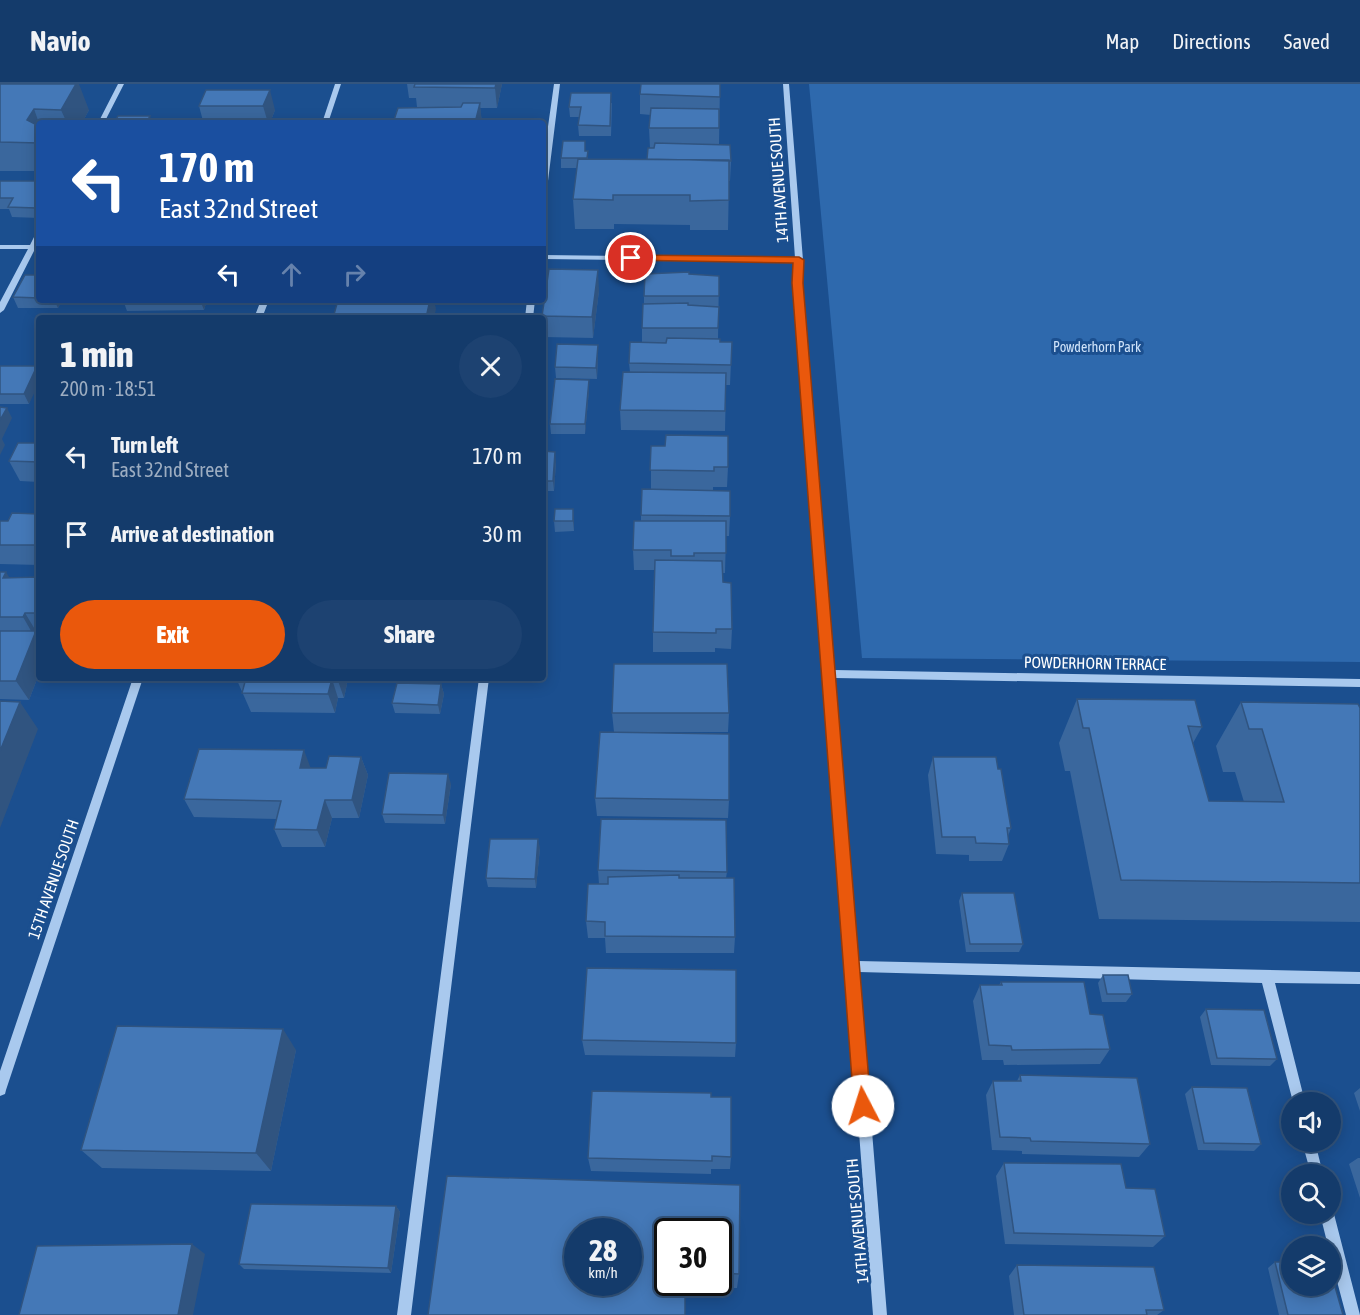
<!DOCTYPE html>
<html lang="en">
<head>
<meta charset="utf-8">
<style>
  :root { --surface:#143b6b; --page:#1d4271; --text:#f1f3f6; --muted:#9dadc1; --line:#33557e; --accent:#ea580c }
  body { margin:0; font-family:"Asap Condensed",sans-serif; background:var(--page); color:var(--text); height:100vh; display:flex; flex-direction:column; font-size:22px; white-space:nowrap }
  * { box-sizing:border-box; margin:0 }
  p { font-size:20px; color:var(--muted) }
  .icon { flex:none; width:33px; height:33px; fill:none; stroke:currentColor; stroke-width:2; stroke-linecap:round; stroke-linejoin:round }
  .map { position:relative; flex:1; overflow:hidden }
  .side { position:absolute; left:36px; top:231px; width:510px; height:366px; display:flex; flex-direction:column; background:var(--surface); border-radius:6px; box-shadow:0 3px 15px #0003,0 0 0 2px var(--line) }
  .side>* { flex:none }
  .banner { position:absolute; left:36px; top:36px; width:510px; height:183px; border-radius:6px; box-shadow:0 3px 15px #0003,0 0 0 2px var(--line); background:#1a4fa0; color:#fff; overflow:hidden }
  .buttons { position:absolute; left:1281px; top:1008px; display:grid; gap:12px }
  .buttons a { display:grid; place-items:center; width:60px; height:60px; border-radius:50%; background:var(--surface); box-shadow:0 3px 15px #0003,0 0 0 2px var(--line); font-size:30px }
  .speed { position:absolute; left:564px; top:1134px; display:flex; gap:12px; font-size:30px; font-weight:700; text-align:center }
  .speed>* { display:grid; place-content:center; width:78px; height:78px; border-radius:50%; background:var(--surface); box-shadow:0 3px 15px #0003,0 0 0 2px var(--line); line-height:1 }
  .speed small { font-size:15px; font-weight:400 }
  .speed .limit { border:3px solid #111; border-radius:9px; background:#fff; color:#111 }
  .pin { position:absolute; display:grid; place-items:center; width:51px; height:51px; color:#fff; margin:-26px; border:3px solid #fff; border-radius:50%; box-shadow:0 2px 6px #0007 }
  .me { position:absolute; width:66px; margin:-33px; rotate:355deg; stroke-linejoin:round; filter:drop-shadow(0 0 4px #0008) }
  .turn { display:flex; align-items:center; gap:21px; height:126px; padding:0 24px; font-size:27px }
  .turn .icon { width:78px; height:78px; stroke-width:2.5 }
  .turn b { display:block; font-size:42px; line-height:51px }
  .lanes { display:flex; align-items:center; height:57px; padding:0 24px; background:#0003; justify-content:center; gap:30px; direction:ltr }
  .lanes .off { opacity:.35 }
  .round { display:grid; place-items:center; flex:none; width:63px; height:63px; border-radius:32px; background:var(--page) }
  .headline { display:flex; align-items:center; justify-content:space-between; height:102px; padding:0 24px }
  h1 { font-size:36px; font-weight:800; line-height:45px }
  .primary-button { display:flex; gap:12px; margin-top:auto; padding:12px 24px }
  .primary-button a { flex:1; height:69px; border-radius:36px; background:var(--accent); color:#fff; font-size:24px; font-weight:800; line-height:69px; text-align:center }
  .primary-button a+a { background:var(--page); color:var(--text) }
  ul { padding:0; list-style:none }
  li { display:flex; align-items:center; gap:18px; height:78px; padding:0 24px }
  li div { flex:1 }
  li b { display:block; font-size:22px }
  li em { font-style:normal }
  header { display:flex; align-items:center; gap:36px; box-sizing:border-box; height:84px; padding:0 30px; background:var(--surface); border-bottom:2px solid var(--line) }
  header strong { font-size:28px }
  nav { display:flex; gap:33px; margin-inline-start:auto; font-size:21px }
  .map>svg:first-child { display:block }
  .green { fill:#2e69ad }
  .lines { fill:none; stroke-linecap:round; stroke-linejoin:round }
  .minor { fill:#a9c9ee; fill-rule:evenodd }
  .wall { fill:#3a679d; fill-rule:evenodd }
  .shaded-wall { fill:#305480 }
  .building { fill:#4478b7; stroke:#305480; stroke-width:1.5; fill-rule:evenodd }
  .route { fill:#ea580c; stroke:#983908; stroke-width:1.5 }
  .labels { text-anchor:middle; stroke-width:6; stroke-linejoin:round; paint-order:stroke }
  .far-park-label { font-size:14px; fill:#cfe3fa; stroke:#1b4f8f }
  .street-label { font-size:16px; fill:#fff; stroke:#1b4f8f }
</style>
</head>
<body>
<header>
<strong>Navio</strong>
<nav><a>Map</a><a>Directions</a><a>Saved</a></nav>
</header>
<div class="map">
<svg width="1360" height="1231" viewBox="0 0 1360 1231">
  <rect width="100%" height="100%" fill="#1b4f8f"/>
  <path class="green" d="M 809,0 L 1360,0 L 1360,578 L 862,574 Z"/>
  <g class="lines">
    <path class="minor" d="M 118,0 L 124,0 L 104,39 L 98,39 Z
      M 335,0 L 341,0 L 328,39 L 322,39 Z
      M 554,0 L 560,0 L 547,105 L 543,107 L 543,78 Z
      M 783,0 L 789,0 L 803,176 L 802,199 L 834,586 L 1360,595 L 1360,603 L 835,594 L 858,877 L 1360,888 L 1360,900 L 1275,899 L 1305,1018 L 1293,1018 L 1262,899 L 859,888 L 887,1231 L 873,1231 L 794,199 L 795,178 L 543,175 L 543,171 L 795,174 Z
      M 36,149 L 39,149 L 39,165 L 35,165 L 4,226 L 0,229 L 0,218 L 28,165 L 0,165 L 0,161 L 30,161 Z
      M 261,216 L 269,216 L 262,234 L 254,234 Z
      M 527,216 L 535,216 L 533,234 L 525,234 Z
      M 133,594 L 143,594 L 6,1006 L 5,1010 L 0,1012 L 0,987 Z
      M 479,594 L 489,594 L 411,1231 L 397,1231 Z
      M 1302,1058 L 1315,1058 L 1323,1090 L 1311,1090 Z
      M 1330,1125 L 1334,1130 L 1360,1231 L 1346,1231 L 1330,1171 L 1330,1162 L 1328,1162 L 1320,1130 L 1330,1130 Z"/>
  </g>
  <path class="wall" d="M 0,0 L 89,26 L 82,39 L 39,39 L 39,87 L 0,87 Z
    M 407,0 L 502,0 L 497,24 L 480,24 L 482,39 L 393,39 L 451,23 L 417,23 L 416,14 L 409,14 Z
    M 720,0 L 719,61 L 731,77 L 730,97 L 729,97 L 728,146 L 690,146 L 690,141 L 614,140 L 614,145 L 575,145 L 573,115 L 577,84 L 561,84 L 561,74 L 586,67 L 588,75 L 647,75 L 650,64 L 649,44 L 651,31 L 640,30 L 640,10 Z
    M 206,6 L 275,26 L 270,39 L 186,39 L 203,37 L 199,22 Z
    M 612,19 L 611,52 L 579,52 L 578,41 L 579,33 L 570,33 L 569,23 Z
    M 0,97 L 39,97 L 39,134 L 12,133 L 9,125 L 0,125 Z
    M 689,190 L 719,192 L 718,255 L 731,278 L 730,301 L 726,301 L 725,347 L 621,346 L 620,326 L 630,288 L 629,279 L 642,258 L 642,244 L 644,220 L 644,212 Z
    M 39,191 L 39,216 L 62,216 L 58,224 L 18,224 L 13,213 Z
    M 599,207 L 593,254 L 544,253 L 543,234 L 542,232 Z
    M 123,216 L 207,216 L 204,226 L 127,227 Z
    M 598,272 L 597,295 L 556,294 L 555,283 Z
    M 0,282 L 37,282 L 29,320 L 0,320 Z
    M 589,296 L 589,306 L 585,350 L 551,350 L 550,340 Z
    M 39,359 L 39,398 L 20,397 L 9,377 Z
    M 651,362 L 728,383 L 727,403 L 713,403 L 713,407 L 730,432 L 729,452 L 726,452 L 725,489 L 722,489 L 723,498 L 732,545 L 731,565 L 715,564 L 715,568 L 653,568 L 653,548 L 654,486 L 634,486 L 633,466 L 641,437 L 641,431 L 651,405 Z
    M 543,367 L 556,378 L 554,407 L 543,407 Z
    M 573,425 L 574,435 L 574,447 L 555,448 L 554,437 Z
    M 39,430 L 39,481 L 0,480 L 0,437 L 8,437 Z
    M 0,488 L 10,494 L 39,493 L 39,548 L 37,548 L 39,552 L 39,590 L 29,616 L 0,615 Z
    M 236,594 L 345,594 L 347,600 L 344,614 L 338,614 L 335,629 L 251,628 Z
    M 441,600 L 444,610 L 440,630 L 395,629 L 392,619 Z
    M 1077,615 L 1202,643 L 1193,659 L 1209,717 L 1244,718 L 1235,688 L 1223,688 L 1216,662 L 1241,618 L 1360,624 L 1360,838 L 1099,835 L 1070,687 L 1065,687 L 1059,659 Z
    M 612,629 L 729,629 L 728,648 L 614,648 Z
    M 361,673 L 368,691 L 359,734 L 332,734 L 325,763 L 282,763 L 274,745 L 277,735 L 194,733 L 184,715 L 311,684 L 326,684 Z
    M 933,673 L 998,685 L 1011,744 L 1008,752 L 1009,760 L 1002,777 L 969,777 L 969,771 L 936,770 L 928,691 Z
    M 451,700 L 445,740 L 385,739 L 382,730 Z
    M 595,714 L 729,716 L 728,734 L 597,732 Z
    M 540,764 L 536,804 L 488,803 L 486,794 Z
    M 598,786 L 727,788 L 726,794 L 735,853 L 734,869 L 606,869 L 605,854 L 588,854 L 586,837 L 599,800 Z
    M 962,809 L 1023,860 L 1019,868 L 966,868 L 959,817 Z
    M 1103,891 L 1132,910 L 1126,918 L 1102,918 L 1098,899 Z
    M 1001,898 L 1090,930 L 1110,965 L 1100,980 L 1004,981 L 1003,976 L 982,976 L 973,917 L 980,901 L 999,901 Z
    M 1206,925 L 1277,975 L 1270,982 L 1211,981 L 1200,933 Z
    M 582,956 L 736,959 L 735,973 L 585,971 Z
    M 296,966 L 271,1087 L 102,1084 L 81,1066 Z
    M 1020,991 L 1150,1060 L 1139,1073 L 1022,1070 L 1022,1067 L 992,1066 L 986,1011 L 993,997 L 1017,997 Z
    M 1192,1003 L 1261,1060 L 1254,1067 L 1198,1066 L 1185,1010 Z
    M 1360,1004 L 1360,1027 L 1354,1009 Z
    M 711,1013 L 731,1073 L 730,1085 L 711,1085 L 711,1090 L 591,1087 L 588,1074 Z
    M 1358,1074 L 1360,1074 L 1360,1114 L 1349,1080 Z
    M 1004,1079 L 1126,1104 L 1165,1152 L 1153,1163 L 1005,1160 L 996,1092 Z
    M 447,1092 L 740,1101 L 739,1190 L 737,1204 L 685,1204 L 685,1231 L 428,1231 ZM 578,1148 L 628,1148 L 628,1198 L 578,1198 ZM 668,1148 L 718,1148 L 718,1198 L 668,1198 Z
    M 396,1122 L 400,1128 L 391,1189 L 244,1185 L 239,1180 Z
    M 1275,1178 L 1343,1231 L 1279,1231 L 1268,1184 Z
    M 1017,1181 L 1164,1226 L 1157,1231 L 1014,1231 L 1009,1192 Z"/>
  <path class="shaded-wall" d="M 76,0 L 79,0 L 89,26 L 82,39 L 67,39 L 61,26 Z
    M 496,0 L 502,0 L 497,24 L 495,4 Z
    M 270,6 L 275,26 L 270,39 L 268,39 L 263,22 Z
    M 480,19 L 482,39 L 475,39 Z
    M 34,25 L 39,39 L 39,59 L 27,36 Z
    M 150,32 L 152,39 L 146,39 Z
    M 39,118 L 39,130 L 36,124 Z
    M 598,186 L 599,207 L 593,254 L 592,233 Z
    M 54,216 L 62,216 L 58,224 Z
    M 200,216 L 207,216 L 204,226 Z
    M 430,216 L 434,216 L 436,225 L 434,234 L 426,234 Z
    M 598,261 L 598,272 L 597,295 L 596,284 Z
    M 37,282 L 39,287 L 39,299 L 29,320 L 24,310 Z
    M 589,296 L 589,306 L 585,350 L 585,340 Z
    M 7,324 L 12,334 L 2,355 L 5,361 L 0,371 L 0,336 Z
    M 555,368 L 556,378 L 554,407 L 553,397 Z
    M 573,425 L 574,435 L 574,447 L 573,437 Z
    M 6,488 L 18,507 L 3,494 Z
    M 25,529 L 39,552 L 39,590 L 29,616 L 16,597 L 34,552 L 23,533 Z
    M 337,594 L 345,594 L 347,600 L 344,614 Z
    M 332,595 L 338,614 L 335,629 L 328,610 Z
    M 441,600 L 444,610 L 440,630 L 438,621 Z
    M 20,618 L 38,645 L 0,744 L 0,667 Z
    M 304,666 L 311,685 L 300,684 Z
    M 361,673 L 368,691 L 359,734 L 352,716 Z
    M 448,690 L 451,700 L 445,740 L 443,731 Z
    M 325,716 L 332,734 L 325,763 L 317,746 Z
    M 538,755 L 540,764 L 536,804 L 535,795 Z
    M 283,945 L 296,966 L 271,1087 L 256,1069 Z
    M 396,1122 L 400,1128 L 391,1189 L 388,1184 Z
    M 192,1160 L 205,1170 L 193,1231 L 178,1231 Z"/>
  <path class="building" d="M 0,0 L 76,0 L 61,26 L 34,25 L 27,36 L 39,42 L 39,59 L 0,58 Z
    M 415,0 L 496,0 L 495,4 L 414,3 Z
    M 641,0 L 720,0 L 720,13 L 640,10 Z
    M 206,6 L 270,6 L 263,22 L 199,22 Z
    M 571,9 L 611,9 L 610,42 L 578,41 L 581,23 L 569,23 Z
    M 463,19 L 480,19 L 475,39 L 393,39 L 398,24 L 461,23 Z
    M 651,24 L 719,25 L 719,44 L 649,44 Z
    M 118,32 L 150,32 L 146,39 L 114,39 Z
    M 187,37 L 249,38 L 249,39 L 186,39 Z
    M 563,57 L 585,57 L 585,67 L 588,67 L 587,74 L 561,74 Z
    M 655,59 L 730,61 L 731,77 L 647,75 L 648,64 L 654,64 Z
    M 578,75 L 729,76 L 729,116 L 690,117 L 690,111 L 613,111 L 613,116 L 573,115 Z
    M 0,97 L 39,97 L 39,118 L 36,124 L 8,123 L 13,114 L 0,114 Z
    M 549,185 L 598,186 L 592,233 L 542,232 Z
    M 689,188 L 689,190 L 719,192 L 719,212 L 644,212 L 645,190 Z
    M 25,191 L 39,191 L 39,214 L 13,213 Z
    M 338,216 L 430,216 L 426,234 L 333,234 Z
    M 688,219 L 688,221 L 719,223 L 718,244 L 642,244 L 643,220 Z
    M 473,230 L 508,230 L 508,234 L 472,234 Z
    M 667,254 L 720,255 L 720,258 L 732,258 L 731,281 L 629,279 L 630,258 L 666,259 Z
    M 557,260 L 598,261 L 596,284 L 555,283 Z
    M 0,282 L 37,282 L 24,310 L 0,310 Z
    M 623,288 L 726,289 L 725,327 L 620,326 Z
    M 555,295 L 589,296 L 585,340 L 550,340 Z
    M 0,323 L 7,324 L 0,336 Z
    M 666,351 L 728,352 L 728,383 L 714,383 L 714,387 L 650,386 L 651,362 L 665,362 Z
    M 18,359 L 39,359 L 39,378 L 9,377 Z
    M 543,367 L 555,368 L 553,397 L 543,397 Z
    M 642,405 L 730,407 L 730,432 L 641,431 Z
    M 555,425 L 573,425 L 573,437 L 554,437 Z
    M 12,429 L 39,430 L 39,461 L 0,461 L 0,437 L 8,437 Z
    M 634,437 L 726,437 L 726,469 L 694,469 L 694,472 L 671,472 L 671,466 L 633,466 Z
    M 655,476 L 722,477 L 723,498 L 731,499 L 732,545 L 716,545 L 716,549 L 653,548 Z
    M 0,488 L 6,488 L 3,494 L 39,493 L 39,529 L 25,529 L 23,533 L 0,533 Z
    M 0,547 L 36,547 L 16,597 L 0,597 Z
    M 614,580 L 727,580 L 729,629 L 612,629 Z
    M 246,594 L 337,594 L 337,595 L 332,595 L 328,610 L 242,609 Z
    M 397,599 L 441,600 L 438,621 L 392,619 Z
    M 1077,615 L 1195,616 L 1202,643 L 1188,642 L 1209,717 L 1284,718 L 1262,645 L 1249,645 L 1241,618 L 1358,620 L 1360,624 L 1360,799 L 1121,796 L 1089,644 L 1083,644 Z
    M 0,617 L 20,618 L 0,667 Z
    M 600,648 L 729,650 L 729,716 L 595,714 Z
    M 199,665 L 304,666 L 300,684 L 326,684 L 329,672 L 361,673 L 352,716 L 325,716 L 317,746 L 274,745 L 281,717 L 184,715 Z
    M 933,673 L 996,673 L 998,685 L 1001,685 L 1011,744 L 1007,744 L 1009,760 L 976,759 L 975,753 L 942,753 Z
    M 389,689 L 448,690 L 443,731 L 382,730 Z
    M 601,735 L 726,736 L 727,788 L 598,786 Z
    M 490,755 L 538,755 L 535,795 L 486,794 Z
    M 679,791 L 679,794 L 734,794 L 735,853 L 605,852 L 605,838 L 586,837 L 588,800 L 608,800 L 608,793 Z
    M 962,809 L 1014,809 L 1023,860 L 970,860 Z
    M 587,884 L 736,886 L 736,959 L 582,956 Z
    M 1103,891 L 1128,891 L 1132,910 L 1107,910 Z
    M 1001,898 L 1084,898 L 1090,930 L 1103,931 L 1110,965 L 1012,966 L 1011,962 L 989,961 L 980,901 L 1002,901 Z
    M 1206,925 L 1264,926 L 1277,975 L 1217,974 Z
    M 117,942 L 283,945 L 256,1069 L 81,1066 Z
    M 1020,991 L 1137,994 L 1150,1060 L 1031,1057 L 1030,1054 L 1000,1053 L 993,997 L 1021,997 Z
    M 1192,1003 L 1247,1004 L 1261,1060 L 1204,1059 Z
    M 592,1007 L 711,1009 L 711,1013 L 731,1013 L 731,1073 L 712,1072 L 712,1077 L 588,1074 Z
    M 1004,1079 L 1121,1080 L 1126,1104 L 1155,1105 L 1165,1152 L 1014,1149 Z
    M 447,1092 L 740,1101 L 739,1190 L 718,1189 L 718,1148 L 668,1148 L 668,1198 L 685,1198 L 685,1231 L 428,1231 ZM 578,1148 L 628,1148 L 628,1198 L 578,1198 Z
    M 251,1120 L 396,1122 L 388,1184 L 239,1180 Z
    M 192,1160 L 178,1231 L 19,1231 L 37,1162 Z
    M 1275,1178 L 1292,1178 L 1292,1202 L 1330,1202 L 1330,1185 L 1343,1231 L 1288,1231 Z
    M 1017,1181 L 1154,1183 L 1164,1226 L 1146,1226 L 1147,1231 L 1024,1231 Z"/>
  <path class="route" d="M 631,171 L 799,173 L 804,176 L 803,199 L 871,1022 L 869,1028 L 863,1030 L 857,1028 L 854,1022 L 792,199 L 793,179 L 627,176 L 627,172 Z"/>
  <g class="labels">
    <g class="far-park-label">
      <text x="1097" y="268">Powderhorn Park</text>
    </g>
    <g class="street-label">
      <text transform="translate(778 96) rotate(-94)" y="6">14TH AVENUE SOUTH</text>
      <text transform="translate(1095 579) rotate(1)" y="6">POWDERHORN TERRACE</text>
      <text transform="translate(53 795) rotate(-71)" y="6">15TH AVENUE SOUTH</text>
      <text transform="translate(857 1137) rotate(-95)" y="6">14TH AVENUE SOUTH</text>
    </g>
  </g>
</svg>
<div class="buttons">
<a><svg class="icon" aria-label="sound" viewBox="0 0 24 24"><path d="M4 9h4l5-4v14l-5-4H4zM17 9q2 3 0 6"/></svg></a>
<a><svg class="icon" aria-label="search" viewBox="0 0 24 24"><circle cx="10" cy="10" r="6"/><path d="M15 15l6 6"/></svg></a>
<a><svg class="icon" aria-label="layers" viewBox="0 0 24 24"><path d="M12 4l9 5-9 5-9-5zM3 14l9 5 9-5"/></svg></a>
</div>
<div class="speed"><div>28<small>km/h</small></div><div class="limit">30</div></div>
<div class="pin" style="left:631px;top:174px;background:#d93025"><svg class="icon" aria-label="arrive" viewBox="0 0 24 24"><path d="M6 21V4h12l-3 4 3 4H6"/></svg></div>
<svg class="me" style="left:863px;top:1022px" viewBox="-20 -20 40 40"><circle r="19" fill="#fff"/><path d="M0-13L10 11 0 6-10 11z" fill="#ea580c"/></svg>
<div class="banner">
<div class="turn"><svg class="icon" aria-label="left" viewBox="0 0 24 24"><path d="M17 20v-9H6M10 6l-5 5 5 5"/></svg><div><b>170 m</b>East 32nd Street</div></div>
<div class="lanes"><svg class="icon" aria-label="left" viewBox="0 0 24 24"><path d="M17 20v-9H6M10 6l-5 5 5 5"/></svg><svg class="icon off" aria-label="ahead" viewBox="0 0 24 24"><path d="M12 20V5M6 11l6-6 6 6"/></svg><svg class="icon off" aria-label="right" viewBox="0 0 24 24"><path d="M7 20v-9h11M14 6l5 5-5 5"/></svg></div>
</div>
<section class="side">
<div class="headline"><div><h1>1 min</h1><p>200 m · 18:51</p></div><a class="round"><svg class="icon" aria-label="close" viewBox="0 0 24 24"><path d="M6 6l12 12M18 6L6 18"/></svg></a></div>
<ul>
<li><svg class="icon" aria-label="left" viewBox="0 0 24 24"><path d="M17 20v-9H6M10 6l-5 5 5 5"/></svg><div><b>Turn left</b><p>East 32nd Street</p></div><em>170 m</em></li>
<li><svg class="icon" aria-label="arrive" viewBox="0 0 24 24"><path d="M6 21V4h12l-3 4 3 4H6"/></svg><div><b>Arrive at destination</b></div><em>30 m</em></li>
</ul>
<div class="primary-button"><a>Exit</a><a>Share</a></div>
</section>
</div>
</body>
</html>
